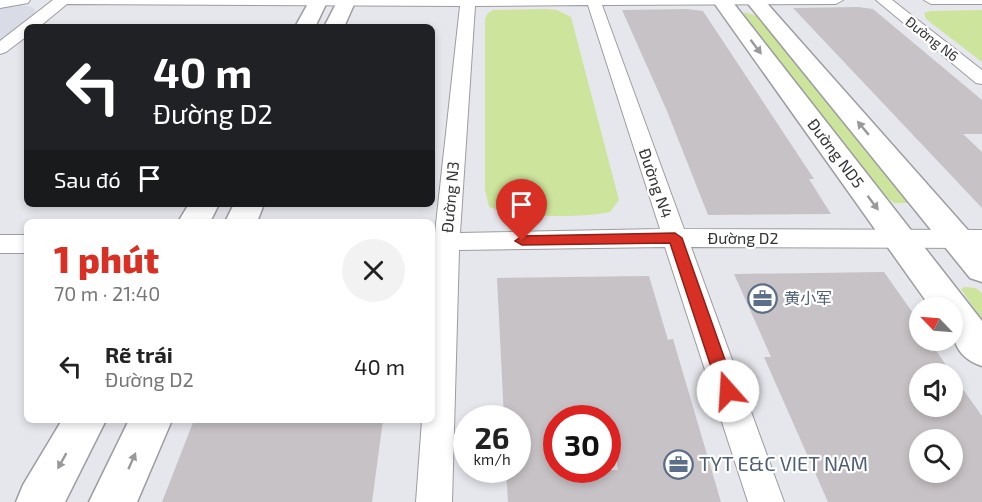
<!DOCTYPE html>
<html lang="vi">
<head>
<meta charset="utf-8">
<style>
  :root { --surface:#fff; --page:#f2f2f2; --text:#222; --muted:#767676; --accent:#d93025 }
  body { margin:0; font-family:"Exo 2","Noto Sans SC",sans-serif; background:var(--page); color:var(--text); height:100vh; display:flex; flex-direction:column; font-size:22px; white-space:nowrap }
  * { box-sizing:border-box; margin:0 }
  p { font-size:20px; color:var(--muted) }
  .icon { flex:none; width:33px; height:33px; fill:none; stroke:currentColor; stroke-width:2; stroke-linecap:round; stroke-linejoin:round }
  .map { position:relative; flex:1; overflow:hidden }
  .sheet { position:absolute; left:24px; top:219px; width:411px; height:204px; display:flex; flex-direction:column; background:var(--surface); border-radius:9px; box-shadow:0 3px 9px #0003 }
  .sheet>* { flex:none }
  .hud { position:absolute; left:24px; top:24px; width:411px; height:183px; border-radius:9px; box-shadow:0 3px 9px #0003; background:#202124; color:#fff; overflow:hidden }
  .needle { width:39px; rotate:295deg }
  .buttons { position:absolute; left:909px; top:297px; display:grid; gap:12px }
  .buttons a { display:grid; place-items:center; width:54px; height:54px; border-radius:50%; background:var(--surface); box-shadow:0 3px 9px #0003; font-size:30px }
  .speed { position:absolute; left:453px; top:405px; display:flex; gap:12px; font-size:30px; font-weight:700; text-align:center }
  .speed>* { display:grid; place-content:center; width:78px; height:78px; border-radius:50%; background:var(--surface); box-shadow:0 3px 9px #0003; line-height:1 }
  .speed small { font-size:15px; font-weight:400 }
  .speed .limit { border:9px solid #d22; background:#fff; color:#111 }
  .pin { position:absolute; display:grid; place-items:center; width:51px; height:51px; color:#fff; margin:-62px -26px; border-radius:50% 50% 50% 0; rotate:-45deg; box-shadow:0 0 6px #0007 }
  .pin .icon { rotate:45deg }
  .me { position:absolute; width:66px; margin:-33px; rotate:341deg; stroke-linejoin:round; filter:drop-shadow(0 0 4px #0008) }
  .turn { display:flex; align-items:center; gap:21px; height:126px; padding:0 30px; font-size:27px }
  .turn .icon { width:78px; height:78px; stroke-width:2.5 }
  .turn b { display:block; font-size:42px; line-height:51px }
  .then { display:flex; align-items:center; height:57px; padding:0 30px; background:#0003; gap:12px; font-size:22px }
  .round { display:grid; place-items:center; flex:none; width:63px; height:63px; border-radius:32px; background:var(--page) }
  .head { display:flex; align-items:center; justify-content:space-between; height:102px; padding:0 30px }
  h1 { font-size:36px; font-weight:800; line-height:45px; color:var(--accent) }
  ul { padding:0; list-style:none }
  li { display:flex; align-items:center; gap:18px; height:90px; padding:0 30px }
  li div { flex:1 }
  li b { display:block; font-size:22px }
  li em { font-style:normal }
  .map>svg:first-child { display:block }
  .built { fill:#d9dbe7 }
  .green { fill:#cce49c }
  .building { fill:#c7c2c5; fill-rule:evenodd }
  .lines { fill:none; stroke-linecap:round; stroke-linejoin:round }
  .street-casing { stroke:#9c9ca1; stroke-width:2 }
  .secondary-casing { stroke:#9c9ca1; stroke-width:3 }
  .street { fill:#fff; fill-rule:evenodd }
  .secondary { fill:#fff; fill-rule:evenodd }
  .oneway { fill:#98999a }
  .route { fill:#d93025; stroke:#8d1f18; stroke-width:1.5 }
  .labels { text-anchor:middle; stroke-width:4.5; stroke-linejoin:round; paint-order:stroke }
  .far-street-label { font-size:14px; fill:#323335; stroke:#fff }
  .street-label { font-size:16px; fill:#323335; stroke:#fff }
  .service-label { font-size:16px; fill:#4e5e75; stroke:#fff; text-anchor:start }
  .near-service-label { font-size:20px; fill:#4e5e75; stroke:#fff; text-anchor:start }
</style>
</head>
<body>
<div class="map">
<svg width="982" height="502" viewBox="0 0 982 502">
  <rect width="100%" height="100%" fill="#e6e7ec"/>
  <path class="built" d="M 8,5 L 28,6 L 35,9 L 34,14 L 0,41 L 0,6 Z"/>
  <path class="green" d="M 546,9 L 557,10 L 571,17 L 619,200 L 610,212 C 580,218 517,218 489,207 L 485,190 L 485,19 L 488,13 L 493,10 Z
    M 982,10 L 982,62 L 926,19 L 924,13 L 930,11 Z
    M 744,12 L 757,16 L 904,196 L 907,203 L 894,203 L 880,192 L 746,19 Z
    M 964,287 L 976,288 L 982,293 L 982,320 L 961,289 Z"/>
  <path class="building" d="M 858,7 L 873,9 L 982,100 L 982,134 L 963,134 L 982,152 L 982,208 L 793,8 Z
    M 687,9 L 703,11 L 814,179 L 809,179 L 831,214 L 708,215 L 667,111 L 622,10 Z
    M 884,272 L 920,323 L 920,340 L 929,340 L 952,374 L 920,374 L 920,406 L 952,406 L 952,374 L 982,416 L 982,502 L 828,502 L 764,357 L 771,357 L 734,274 ZM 920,440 L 952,440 L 952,472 L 920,472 Z
    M 649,276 L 668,340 L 673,339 L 721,502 L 508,502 L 506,470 L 518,470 L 518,418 L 504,418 L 497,278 ZM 556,418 L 609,418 L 618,470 L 556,470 Z
    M 194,420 L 383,420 L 372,502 L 162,502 Z"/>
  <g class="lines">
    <defs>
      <path id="street" d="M 0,0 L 30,0 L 28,3 L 0,8 Z
        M 53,0 L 843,0 L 836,4 L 602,5 L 684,229 L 982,230 L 982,248 L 691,247 L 784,502 L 748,502 L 665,247 L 459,250 L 452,502 L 416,502 L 422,420 L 432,420 L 434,251 L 432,251 L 432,233 L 435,233 L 460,6 L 67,4 L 39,27 L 27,27 L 27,36 L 6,52 L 0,54 L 0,41 ZM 588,5 L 660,229 L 460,233 L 475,6 Z
        M 876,0 L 892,0 L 982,70 L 982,84 L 976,83 Z
        M 924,0 L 982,0 L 982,4 L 931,4 Z
        M 0,235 L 27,235 L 27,253 L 0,253 Z"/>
      <path id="secondary" d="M 310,0 L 328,0 L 315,27 L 295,27 Z
        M 338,0 L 356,0 L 344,27 L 324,27 Z
        M 712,0 L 731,0 L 982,321 L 982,366 C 952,356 952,335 952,308 L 931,308 Z
        M 745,0 L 764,0 L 982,246 L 982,282 L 970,278 Z
        M 189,204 L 219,204 L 210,222 L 178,222 Z
        M 234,204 L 264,204 L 257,222 L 225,222 Z
        M 62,420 L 106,420 L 65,502 L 16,502 L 23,485 Z
        M 129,420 L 172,420 L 137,502 L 89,502 Z"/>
    </defs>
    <use href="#street" class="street-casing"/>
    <use href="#secondary" class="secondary-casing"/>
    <use href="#street" class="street"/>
    <use href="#secondary" class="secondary"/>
  </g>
  <defs><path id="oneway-solid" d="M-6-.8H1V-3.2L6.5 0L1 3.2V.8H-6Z" transform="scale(1.5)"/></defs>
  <g class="oneway">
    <use href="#oneway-solid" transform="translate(756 47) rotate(53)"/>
    <use href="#oneway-solid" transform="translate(863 128) rotate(-130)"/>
    <use href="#oneway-solid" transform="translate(873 203) rotate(53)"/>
    <use href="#oneway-solid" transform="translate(62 461) rotate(119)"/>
    <use href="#oneway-solid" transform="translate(132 461) rotate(-66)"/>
  </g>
  <path class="route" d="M 675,233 L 682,238 L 736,391 L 734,396 L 728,398 L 722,396 L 719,391 L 670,243 L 522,245 L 515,241 L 522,236 Z"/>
  <defs>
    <symbol id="office-ring" viewBox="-11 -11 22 22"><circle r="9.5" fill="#fff" stroke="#5c6f8a" stroke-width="1.5"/><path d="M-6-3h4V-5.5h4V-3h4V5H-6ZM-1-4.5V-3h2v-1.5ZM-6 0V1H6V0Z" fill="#5c6f8a"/></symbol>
  </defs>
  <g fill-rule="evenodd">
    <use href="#office-ring" x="746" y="282" width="33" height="33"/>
    <use href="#office-ring" x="662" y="448" width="33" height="33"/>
  </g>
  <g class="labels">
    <g class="far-street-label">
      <text transform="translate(932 39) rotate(38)" y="5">Đường N6</text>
    </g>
    <g class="street-label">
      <text transform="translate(836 153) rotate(53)" y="6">Đường ND5</text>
      <text transform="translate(656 183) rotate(71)" y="6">Đường N4</text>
      <text transform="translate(450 197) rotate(-85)" y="6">Đường N3</text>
      <text x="743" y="244">Đường D2</text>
    </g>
    <g class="service-label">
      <text x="784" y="304">黄小军</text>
    </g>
    <g class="near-service-label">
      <text x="699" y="471">TYT E&amp;C VIET NAM</text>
    </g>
  </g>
</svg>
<div class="buttons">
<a><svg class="needle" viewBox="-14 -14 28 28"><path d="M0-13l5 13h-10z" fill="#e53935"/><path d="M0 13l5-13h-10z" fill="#767676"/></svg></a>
<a><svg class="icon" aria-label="sound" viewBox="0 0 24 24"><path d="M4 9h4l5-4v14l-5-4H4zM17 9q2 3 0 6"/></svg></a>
<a><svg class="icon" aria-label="search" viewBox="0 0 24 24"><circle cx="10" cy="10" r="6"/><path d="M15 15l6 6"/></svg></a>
</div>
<div class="speed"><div>26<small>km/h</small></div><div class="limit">30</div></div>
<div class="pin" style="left:522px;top:241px;background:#d93025"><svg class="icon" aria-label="arrive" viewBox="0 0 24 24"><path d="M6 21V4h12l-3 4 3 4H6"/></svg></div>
<svg class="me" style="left:728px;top:391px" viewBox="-20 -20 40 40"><circle r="19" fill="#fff"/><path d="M0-13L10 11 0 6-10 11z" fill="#d93025"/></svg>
<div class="hud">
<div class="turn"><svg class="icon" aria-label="left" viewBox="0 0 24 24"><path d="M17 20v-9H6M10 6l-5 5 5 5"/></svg><div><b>40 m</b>Đường D2</div></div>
<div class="then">Sau đó<svg class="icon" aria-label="arrive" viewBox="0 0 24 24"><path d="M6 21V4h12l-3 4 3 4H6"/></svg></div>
</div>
<section class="sheet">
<div class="head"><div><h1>1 phút</h1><p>70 m · 21:40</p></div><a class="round"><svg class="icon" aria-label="close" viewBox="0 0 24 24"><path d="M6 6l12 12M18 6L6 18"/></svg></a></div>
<ul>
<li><svg class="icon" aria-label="left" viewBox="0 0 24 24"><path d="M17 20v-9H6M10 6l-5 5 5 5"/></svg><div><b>Rẽ trái</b><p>Đường D2</p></div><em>40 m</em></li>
</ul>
</section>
</div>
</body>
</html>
